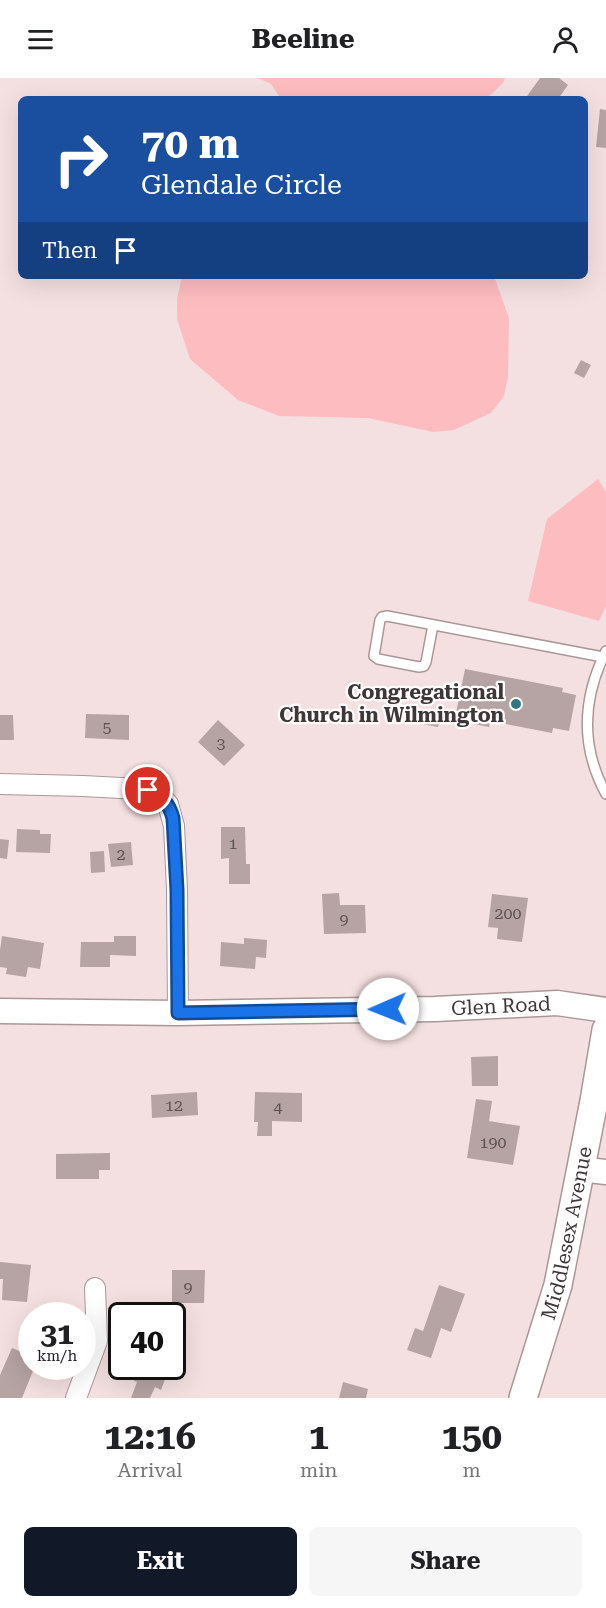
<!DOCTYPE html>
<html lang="en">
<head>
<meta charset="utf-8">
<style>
  :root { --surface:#fff; --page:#f6f6f6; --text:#202124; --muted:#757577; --accent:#111827 }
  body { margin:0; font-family:"Roboto Serif",serif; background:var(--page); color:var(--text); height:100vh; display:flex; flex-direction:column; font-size:22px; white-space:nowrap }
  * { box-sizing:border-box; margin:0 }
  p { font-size:20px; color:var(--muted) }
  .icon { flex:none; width:33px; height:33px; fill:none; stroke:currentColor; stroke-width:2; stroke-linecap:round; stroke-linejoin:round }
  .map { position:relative; height:1320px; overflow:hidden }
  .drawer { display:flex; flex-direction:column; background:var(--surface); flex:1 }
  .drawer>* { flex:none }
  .hud { position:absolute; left:18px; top:18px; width:570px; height:183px; border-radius:9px; box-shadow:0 6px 24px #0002; background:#1a4fa0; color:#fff; overflow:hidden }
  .speed { position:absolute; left:18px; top:1224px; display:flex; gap:12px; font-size:30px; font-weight:700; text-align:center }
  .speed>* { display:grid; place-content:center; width:78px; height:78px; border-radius:50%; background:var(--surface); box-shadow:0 6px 24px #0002; line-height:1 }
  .speed small { font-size:15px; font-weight:400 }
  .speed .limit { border:3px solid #111; border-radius:9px; background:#fff; color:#111 }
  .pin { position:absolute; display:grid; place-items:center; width:51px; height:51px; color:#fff; margin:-26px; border:3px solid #fff; border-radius:50%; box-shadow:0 2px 6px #0007 }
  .me { position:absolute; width:66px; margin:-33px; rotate:269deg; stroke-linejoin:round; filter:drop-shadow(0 0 4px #0008) }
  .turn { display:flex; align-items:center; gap:21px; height:126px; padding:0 24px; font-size:27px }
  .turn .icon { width:78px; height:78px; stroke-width:2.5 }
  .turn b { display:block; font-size:42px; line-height:51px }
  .then { display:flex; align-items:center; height:57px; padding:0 24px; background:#0003; gap:12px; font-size:22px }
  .eta { display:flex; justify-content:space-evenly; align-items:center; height:102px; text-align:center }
  .eta b { font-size:36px; font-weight:700; line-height:42px }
  .button { display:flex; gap:12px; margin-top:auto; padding:12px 24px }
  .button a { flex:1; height:69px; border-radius:9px; background:var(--accent); color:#fff; font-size:24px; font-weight:700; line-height:69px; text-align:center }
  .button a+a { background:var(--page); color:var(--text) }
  header { display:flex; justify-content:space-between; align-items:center; height:78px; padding:0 24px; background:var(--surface); font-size:27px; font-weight:700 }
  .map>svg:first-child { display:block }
  .green { fill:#fdbcc0 }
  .building { fill:#b6a3a4 }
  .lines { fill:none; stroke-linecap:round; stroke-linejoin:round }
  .service-casing { stroke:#aa9798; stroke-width:12 }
  .minor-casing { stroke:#aa9798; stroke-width:22 }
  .tertiary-casing { stroke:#aa9798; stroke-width:27 }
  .secondary-casing { stroke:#aa9798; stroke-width:30 }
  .service { stroke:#fff; stroke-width:9 }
  .minor { stroke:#fff; stroke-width:20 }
  .tertiary { stroke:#fff; stroke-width:24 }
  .secondary { stroke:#fff; stroke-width:27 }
  .route-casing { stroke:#114b97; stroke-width:15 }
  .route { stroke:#1a73e8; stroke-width:10 }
  .poi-dot { fill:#2f7781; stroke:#fff; stroke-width:2 }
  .labels { text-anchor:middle; stroke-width:4.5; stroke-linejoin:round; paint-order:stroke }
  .number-label { font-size:16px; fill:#5d5252 }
  .poi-label { font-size:20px; font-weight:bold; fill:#3f3737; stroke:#fff; text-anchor:end }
  .street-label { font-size:20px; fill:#3f3737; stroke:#fff }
</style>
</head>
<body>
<header><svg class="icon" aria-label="menu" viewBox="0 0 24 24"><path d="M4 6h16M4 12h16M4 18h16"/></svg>Beeline<svg class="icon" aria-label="person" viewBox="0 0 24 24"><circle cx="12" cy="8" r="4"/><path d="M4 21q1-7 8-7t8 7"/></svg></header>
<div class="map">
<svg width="606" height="1320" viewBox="0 0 606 1320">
  <rect width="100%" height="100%" fill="#f4e0e1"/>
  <path class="green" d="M 258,0 L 505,0 L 503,5 L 486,21 L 281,21 L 271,6 Z
    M 182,198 L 494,198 L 509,240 L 508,298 L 504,318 L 491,335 L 454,352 L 433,354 L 368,340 L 279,338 L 238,322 L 190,281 L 177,241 L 177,221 Z
    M 598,401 L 606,414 L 606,528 L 599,543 L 528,523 L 547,441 Z"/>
  <path class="building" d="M 540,0 L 559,0 L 568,7 L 558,21 L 525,21 Z
    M 600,31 L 606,32 L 606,70 L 596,69 Z
    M 581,282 L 591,287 L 584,300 L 574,295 Z
    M 465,591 L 563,610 L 562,614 L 576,617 L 569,653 L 553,650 L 552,655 L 490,643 L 489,649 L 474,646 L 475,639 L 456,635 Z
    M 424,634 L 441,637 L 438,649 L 422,646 Z
    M 86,636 L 129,637 L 129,662 L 85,660 Z
    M 0,637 L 13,637 L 14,662 L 0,662 Z
    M 218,642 L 245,667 L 224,688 L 198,664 Z
    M 221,749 L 245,749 L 246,786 L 250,786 L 250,806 L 229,806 L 229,780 L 221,781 Z
    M 17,751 L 40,752 L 40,756 L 51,756 L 50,775 L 16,774 Z
    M 0,761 L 9,762 L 7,781 L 0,780 Z
    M 131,764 L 133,787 L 111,789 L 108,766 Z
    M 104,773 L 105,794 L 91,795 L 90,774 Z
    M 339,815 L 340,827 L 365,827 L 366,855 L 324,856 L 322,816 Z
    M 492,816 L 528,820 L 522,864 L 497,861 L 498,850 L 488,849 Z
    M 2,858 L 44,865 L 40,891 L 28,889 L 26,899 L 6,896 L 7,890 L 0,889 L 0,872 Z
    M 114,858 L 136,858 L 136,878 L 110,877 L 110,889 L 80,889 L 81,864 L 114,864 Z
    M 244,860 L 267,862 L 266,880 L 256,879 L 255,891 L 220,888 L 221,864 L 244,866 Z
    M 498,978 L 498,1008 L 472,1008 L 471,979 Z
    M 197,1014 L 198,1037 L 152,1040 L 151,1017 Z
    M 255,1014 L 302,1015 L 302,1044 L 272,1043 L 272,1058 L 257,1058 L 258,1044 L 254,1044 Z
    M 476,1021 L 492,1023 L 489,1043 L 520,1048 L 513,1087 L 467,1080 Z
    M 110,1075 L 110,1092 L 99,1092 L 99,1101 L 56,1101 L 56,1076 Z
    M 0,1184 L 31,1187 L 27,1224 L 2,1222 L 3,1201 L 0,1201 Z
    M 172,1192 L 205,1192 L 204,1225 L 172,1225 Z
    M 439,1207 L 465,1216 L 451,1254 L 441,1250 L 431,1280 L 407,1272 L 415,1250 L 423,1253 Z
    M 12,1270 L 32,1278 L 32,1288 L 35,1288 L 22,1320 L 0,1320 L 0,1297 Z
    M 139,1288 L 170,1288 L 161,1312 L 155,1309 L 150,1320 L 131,1320 L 137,1304 L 134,1303 Z
    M 343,1304 L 368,1311 L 366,1320 L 339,1320 Z"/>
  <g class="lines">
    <defs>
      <path id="service" d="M 433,547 L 426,584 L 424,588 L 419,589 L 378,581 L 374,578 L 380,542 L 382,539 L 387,538 L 603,579
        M 606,573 C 582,621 580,668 606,716"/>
      <path id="minor" d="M 0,706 L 83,708 L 140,711 L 159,717 L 168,726 L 174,748 L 177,812 L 178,935
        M 76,1320 L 97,1263 L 95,1210"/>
      <g id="tertiary">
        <path id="s1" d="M 0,933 L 178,935 L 435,931 L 557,925 L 606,932"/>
        <path d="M 580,1091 L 606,1094"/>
      </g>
      <g id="secondary">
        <path id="s2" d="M 523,1320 L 558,1207 L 594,1023 L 606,952"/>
      </g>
    </defs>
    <use href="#service" class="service-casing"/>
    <use href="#minor" class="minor-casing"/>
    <use href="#tertiary" class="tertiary-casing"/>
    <use href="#secondary" class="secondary-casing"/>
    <use href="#service" class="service"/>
    <use href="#minor" class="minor"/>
    <use href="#tertiary" class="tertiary"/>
    <use href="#secondary" class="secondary"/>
  </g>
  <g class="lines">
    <defs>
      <path id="route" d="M 148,712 C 162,718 169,725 173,740 L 177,812 L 178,935 L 388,931"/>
    </defs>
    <use href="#route" class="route-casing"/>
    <use href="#route" class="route"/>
  </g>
  <circle class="poi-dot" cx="516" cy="626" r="6"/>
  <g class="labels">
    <g class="number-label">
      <text x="107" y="655">5</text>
      <text x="221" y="671">3</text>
      <text x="233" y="771">1</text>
      <text x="121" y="782">2</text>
      <text x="508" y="841">200</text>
      <text x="344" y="847">9</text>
      <text x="174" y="1033">12</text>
      <text x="278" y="1035">4</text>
      <text x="493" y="1070">190</text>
      <text x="188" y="1215">9</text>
    </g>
    <g class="poi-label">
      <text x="504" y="621">Congregational<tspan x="504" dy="23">Church in Wilmington</tspan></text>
    </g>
    <g class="street-label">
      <text dy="7" stroke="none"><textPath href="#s1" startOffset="501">Glen Road</textPath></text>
      <text dy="7" stroke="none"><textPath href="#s2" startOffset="171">Middlesex Avenue</textPath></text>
    </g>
  </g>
</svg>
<div class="speed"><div>31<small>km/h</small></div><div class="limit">40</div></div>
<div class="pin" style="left:148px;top:712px;background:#d93025"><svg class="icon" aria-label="arrive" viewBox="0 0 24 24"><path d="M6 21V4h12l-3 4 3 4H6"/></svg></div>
<svg class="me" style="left:388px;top:931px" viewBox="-20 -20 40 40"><circle r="19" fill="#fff"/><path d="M0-13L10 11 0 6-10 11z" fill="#1a73e8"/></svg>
<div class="hud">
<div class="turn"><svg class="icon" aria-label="right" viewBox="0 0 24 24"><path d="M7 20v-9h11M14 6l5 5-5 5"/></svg><div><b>70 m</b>Glendale Circle</div></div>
<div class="then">Then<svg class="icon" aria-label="arrive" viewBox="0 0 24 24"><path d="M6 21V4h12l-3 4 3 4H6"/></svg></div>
</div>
</div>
<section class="drawer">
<div class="eta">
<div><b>12:16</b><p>Arrival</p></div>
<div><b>1</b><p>min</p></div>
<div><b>150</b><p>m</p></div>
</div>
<div class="button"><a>Exit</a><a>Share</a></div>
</section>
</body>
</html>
